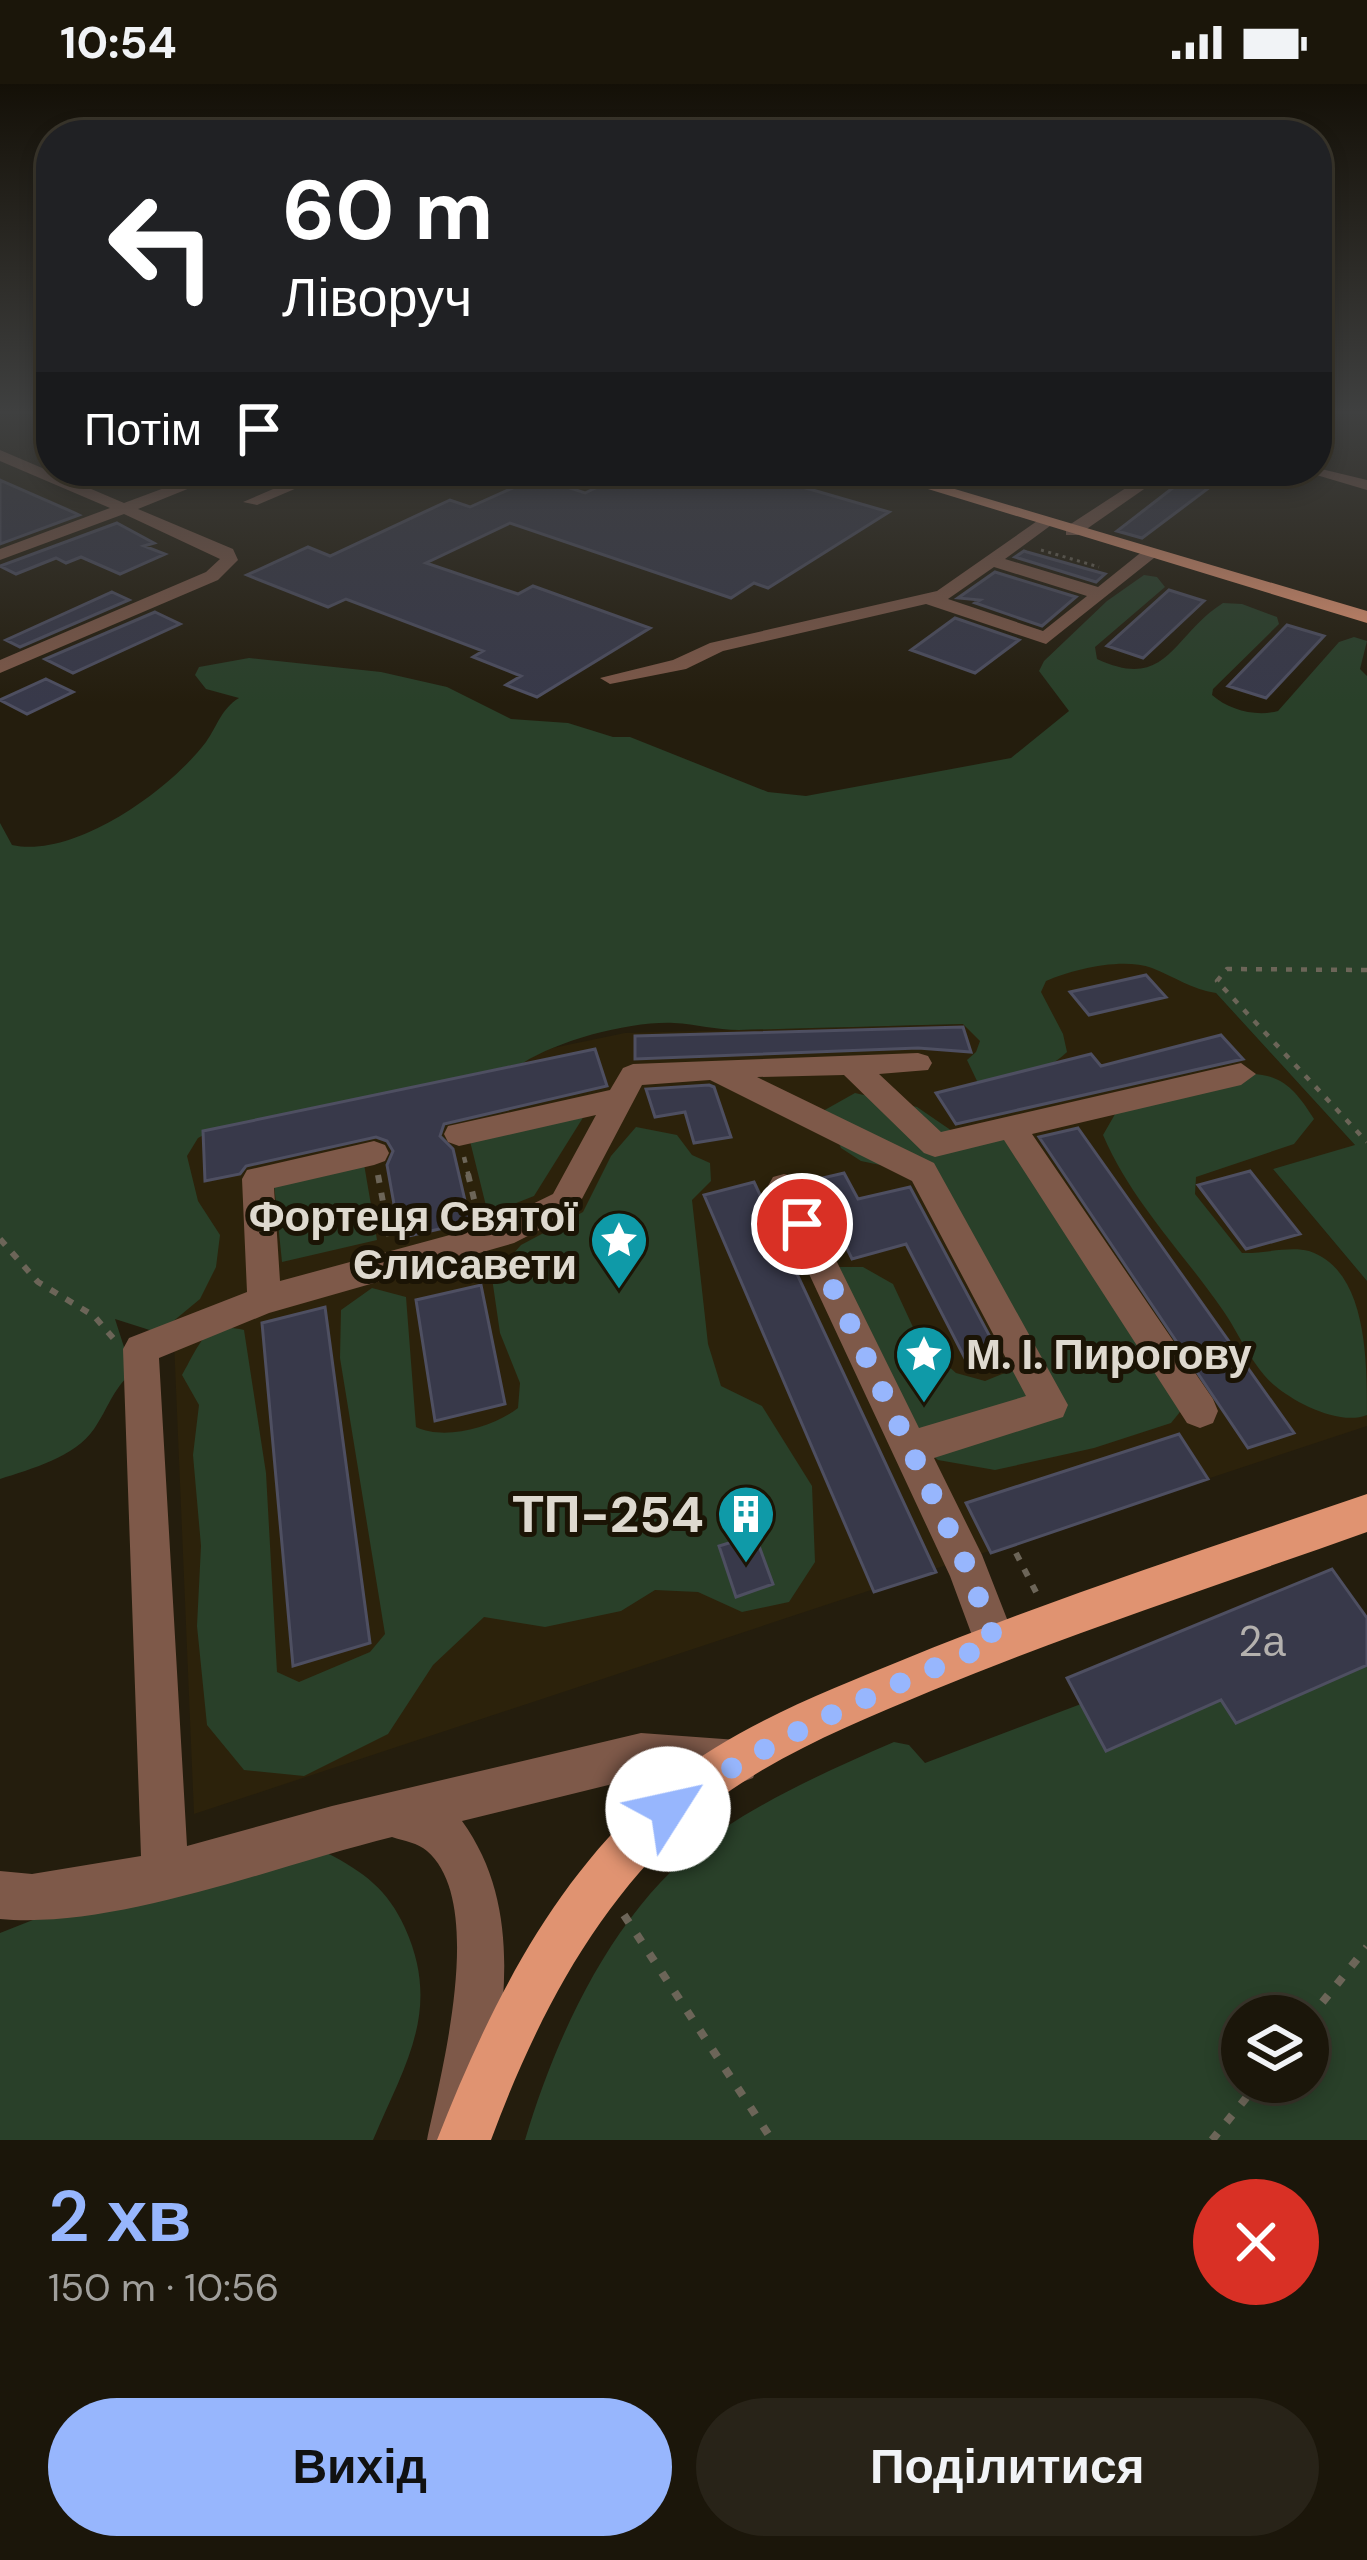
<!DOCTYPE html>
<html lang="uk">
<head>
<meta charset="utf-8">
<style>
  :root { --surface:#1b160a; --page:#282318; --text:#f1f3f6; --muted:#a09f9c; --line:#39352b; --accent:#97b6fd }
  body { margin:0; font-family:"DM Sans",sans-serif; background:var(--page); color:var(--text); height:100vh; display:flex; flex-direction:column; font-size:45px; white-space:nowrap }
  * { box-sizing:border-box; margin:0 }
  p { font-size:39px; color:var(--muted) }
  .icon { flex:none; width:66px; height:66px; fill:none; stroke:currentColor; stroke-width:2; stroke-linecap:round; stroke-linejoin:round }
  .map { position:relative; height:2056px; overflow:hidden }
  .panel { display:flex; flex-direction:column; background:var(--surface); flex:1 }
  .panel>* { flex:none }
  .guide { position:absolute; left:36px; top:36px; width:1296px; height:366px; border-radius:48px; box-shadow:0 6px 18px #0003,0 0 0 3px var(--line); background:#202124; color:#fff; overflow:hidden }
  .tools { position:absolute; left:1221px; top:1911px; display:grid; gap:24px }
  .tools a { display:grid; place-items:center; width:108px; height:108px; border-radius:50%; background:var(--surface); box-shadow:0 6px 18px #0003,0 0 0 3px var(--line); font-size:60px }
  .pin { position:absolute; display:grid; place-items:center; width:102px; height:102px; color:#fff; margin:-51px; border:6px solid #fff; border-radius:50%; box-shadow:0 3px 12px #0007 }
  .me { position:absolute; width:132px; margin:-66px; rotate:55deg; stroke-linejoin:round; filter:drop-shadow(0 0 9px #0008) }
  .turn { display:flex; align-items:center; gap:42px; height:252px; padding:0 48px; font-size:54px }
  .turn .icon { width:156px; height:156px; stroke-width:2.5 }
  .turn b { display:block; font-size:84px; line-height:102px }
  .then { display:flex; align-items:center; height:114px; padding:0 48px; background:#0003; gap:24px; font-size:45px }
  .round { display:grid; place-items:center; flex:none; width:126px; height:126px; border-radius:63px; background:var(--page) }
  .headline { display:flex; align-items:center; justify-content:space-between; height:204px; padding:0 48px }
  h1 { font-size:72px; font-weight:600; line-height:90px; color:var(--accent) }
  .button { display:flex; gap:24px; margin-top:auto; padding:24px 48px }
  .button a { flex:1; height:138px; border-radius:72px; background:var(--accent); color:#111; font-size:48px; font-weight:600; line-height:138px; text-align:center }
  .button a+a { background:var(--page); color:var(--text) }
  .status { display:flex; justify-content:space-between; align-items:center; height:84px; padding:0 60px; background:var(--surface); direction:ltr }
  .status svg { height:33px; fill:currentColor }
  .map>svg:first-child { display:block }
  .built { fill:#2c220b }
  .green { fill:#294029; fill-rule:evenodd }
  .building { fill:#38394a; stroke:#4e4f61; stroke-width:3 }
  .lines { fill:none; stroke-linecap:round; stroke-linejoin:round }
  .path-far3 { stroke:#6c6558; stroke-width:3; stroke-dasharray:3 4.5; stroke-linecap:butt }
  .path-far2 { stroke:#6c6558; stroke-width:4.5; stroke-dasharray:6 9; stroke-linecap:butt }
  .path-far1 { stroke:#6c6558; stroke-width:6; stroke-dasharray:8 10; stroke-linecap:butt }
  .path { stroke:#6c6558; stroke-width:8; stroke-dasharray:9 14; stroke-linecap:butt }
  .minor { fill:#7e5949; fill-rule:evenodd }
  .major { fill:#e09371; fill-rule:evenodd }
  .route { stroke:#97b6fd; stroke-width:21; stroke-dasharray:0 37.8 }
  .labels { text-anchor:middle; stroke-width:10; stroke-linejoin:round; paint-order:stroke }
  .poi-label { font-size:42px; font-weight:bold; fill:#ded9cf; stroke:#1b1405; text-anchor:end }
  .near-number-label { font-size:42px; fill:#b4b1ae }
  .near-poi-label { font-size:51px; font-weight:bold; fill:#ded9cf; stroke:#1b1405; text-anchor:end }
</style>
</head>
<body>
<div class="status"><b>10:54</b><svg viewBox="0 0 49 12"><path d="M0 12V9h3v3zM5 12V6h3v6zM10 12V3h3v9zM15 12V0h3v12zM26 1h20v11H26zM47 4h2v5h-2z"/></svg></div>
<div class="map">
<svg width="1367" height="2056" viewBox="0 0 1367 2056">
  <rect width="100%" height="100%" fill="#241d0d"/>
  <path class="built" d="M 1161,849 L 1356,1062 L 1273,1085 L 1367,1197 L 1367,1342 L 194,1730 L 165,1044 L 625,949 L 963,940 L 1041,877 Z"/>
  <path class="green" d="M 1144,491 L 1157,493 L 1165,503 L 1095,563 L 1097,575 C 1168,608 1172,551 1223,519 L 1242,520 L 1277,533 L 1279,540 L 1213,605 L 1212,611 C 1229,626 1256,633 1278,627 L 1339,558 L 1354,553 L 1367,557 L 1360,585 L 1367,592 L 1367,1197 L 1273,1085 L 1355,1061 L 1216,909 C 1191,905 1175,893 1152,884 C 1123,873 1073,885 1046,897 L 1041,908 L 1063,950 L 1067,968 C 1044,990 1008,998 977,997 L 967,976 L 976,968 L 980,957 L 963,940 C 889,942 814,944 739,946 C 716,946 696,940 674,939 C 631,937 559,956 523,979 L 215,1045 L 198,1054 L 187,1072 L 198,1117 L 220,1151 L 216,1183 L 200,1215 L 159,1249 L 115,1235 L 132,1288 C 111,1308 109,1323 94,1345 C 75,1373 31,1385 0,1395 L 0,739 L 12,761 C 74,775 170,706 206,658 C 218,641 221,625 239,614 L 206,605 L 195,591 L 199,583 L 249,574 L 381,588 L 447,603 L 511,635 L 568,639 L 613,653 L 630,653 L 768,708 L 806,712 L 1011,674 L 1069,627 L 1039,587 L 1044,577 L 1107,517 Z
    M 1217,989 C 1271,989 1285,988 1314,1035 L 1294,1060 L 1196,1093 L 1195,1110 L 1242,1169 C 1262,1170 1289,1162 1309,1167 C 1367,1186 1367,1275 1367,1331 C 1340,1342 1295,1319 1274,1301 C 1252,1282 1239,1249 1222,1225 C 1181,1166 1132,1118 1103,1051 L 1118,1025 Z
    M 855,1009 L 917,1023 L 955,1049 L 991,1041 L 1036,1065 L 1184,1323 L 1171,1339 L 1094,1364 L 995,1386 L 938,1376 L 880,1330 L 836,1183 L 863,1183 L 893,1200 L 919,1256 L 956,1289 L 985,1297 L 1017,1284 L 977,1176 L 904,1086 L 861,1077 L 841,1064 L 823,1027 Z
    M 584,1032 L 534,1112 L 488,1130 L 470,1057 Z
    M 636,1043 L 677,1051 L 692,1071 L 710,1079 L 711,1097 L 692,1116 L 708,1260 L 721,1302 L 762,1322 L 812,1402 L 815,1478 L 789,1518 L 742,1528 L 698,1508 L 655,1506 L 621,1527 L 545,1543 L 484,1533 L 433,1581 L 388,1650 L 304,1692 L 244,1686 L 207,1641 L 197,1542 L 201,1462 L 193,1371 L 199,1321 L 182,1291 C 200,1260 204,1237 244,1246 L 266,1389 L 277,1588 L 299,1598 L 370,1568 L 385,1550 L 340,1274 L 341,1226 L 372,1204 L 406,1213 L 416,1343 C 445,1357 493,1343 518,1324 L 520,1299 L 500,1249 L 492,1194 L 521,1161 L 583,1128 L 611,1072 Z
    M 364,1080 L 377,1156 L 282,1178 L 274,1100 Z
    M 1367,1581 L 1367,2056 L 525,2056 C 559,1942 620,1813 723,1745 C 776,1710 836,1683 894,1658 L 909,1661 L 925,1679 L 1081,1620 L 1107,1666 L 1221,1616 L 1236,1639 ZM 1242,1932 L 1308,1932 L 1308,1998 L 1242,1998 Z
    M 327,1769 C 364,1788 388,1806 405,1844 C 442,1926 405,1980 373,2056 L 0,2056 L 0,1849 L 48,1830 Z"/>
  <path class="building" d="M 631,387 L 747,387 L 889,428 L 768,504 L 754,499 L 731,514 L 510,439 L 426,479 L 518,510 L 533,502 L 650,544 L 537,613 L 506,601 L 521,592 L 473,573 L 483,567 L 346,515 L 328,523 L 247,491 L 308,463 L 330,472 L 450,416 L 470,423 L 537,393 L 585,409 Z
    M 1187,393 L 1214,400 L 1142,454 L 1117,447 Z
    M 0,396 L 75,429 L 79,431 L 0,460 Z
    M 117,439 L 154,459 L 144,462 L 165,470 L 120,490 L 81,473 L 66,479 L 56,474 L 16,490 L 0,482 Z
    M 1024,467 L 1027,468 L 1105,490 L 1096,498 L 1015,473 Z
    M 995,488 L 1076,513 L 1042,542 L 975,519 L 980,516 L 958,514 Z
    M 1169,506 L 1204,517 L 1143,574 L 1107,562 Z
    M 112,508 L 129,516 L 20,563 L 6,556 Z
    M 155,528 L 180,540 L 73,589 L 45,575 Z
    M 955,534 L 1019,556 L 975,589 L 911,566 Z
    M 1287,541 L 1324,552 L 1266,614 L 1228,602 Z
    M 46,595 L 73,608 L 27,630 L 0,616 Z
    M 1146,891 L 1166,913 L 1089,931 L 1070,908 Z
    M 963,943 L 971,968 L 918,964 L 635,975 L 635,952 Z
    M 1221,951 L 1243,975 L 956,1040 L 936,1009 L 1091,970 L 1101,982 Z
    M 595,965 L 607,1002 L 444,1040 L 440,1052 L 453,1065 L 470,1138 L 400,1154 L 387,1081 L 393,1067 L 387,1057 L 376,1053 L 246,1082 L 240,1090 L 205,1097 L 203,1047 Z
    M 709,1001 L 714,1003 L 731,1053 L 694,1059 L 685,1028 L 655,1033 L 646,1005 Z
    M 1078,1044 L 1172,1177 L 1294,1349 L 1248,1364 L 1039,1053 Z
    M 1250,1087 L 1300,1150 L 1246,1165 L 1198,1101 Z
    M 844,1089 L 858,1115 L 910,1103 L 1004,1279 L 972,1288 L 906,1160 L 852,1175 L 814,1096 Z
    M 754,1098 L 870,1346 L 936,1488 L 874,1508 L 704,1111 Z
    M 481,1201 L 505,1320 L 435,1337 L 416,1216 Z
    M 325,1223 L 370,1559 L 293,1582 L 262,1239 Z
    M 1179,1350 L 1208,1395 L 991,1469 L 966,1419 Z
    M 755,1451 L 773,1500 L 736,1513 L 719,1462 Z
    M 1332,1485 L 1367,1534 L 1367,1581 L 1236,1639 L 1221,1616 L 1106,1667 L 1067,1594 Z"/>
  <g class="lines">
    <path class="path-far3" d="M 1041,466 L 1099,483"/>
    <path class="path-far2" d="M 1367,886 L 1227,885 L 1217,897 L 1367,1058
      M 464,1073 L 469,1093"/>
    <path class="path-far1" d="M 468,1090 L 478,1132
      M 378,1091 L 390,1156
      M 0,1155 L 38,1198 L 94,1232 L 114,1255
      M 1016,1469 L 1038,1512"/>
    <path class="path" d="M 624,1831 L 772,2056
      M 1308,1936 L 1367,1863
      M 1212,2056 L 1259,1998"/>
    <path class="minor" d="M 0,366 L 124,419 L 210,387 L 232,387 L 138,425 L 233,465 L 238,476 L 218,496 L 0,589 L 0,576 L 206,488 L 220,475 L 124,430 L 0,476 L 0,465 L 110,424 L 0,377 Z
      M 1317,384 L 1367,396 L 1367,406 L 1303,387 Z
      M 315,387 L 337,387 L 257,421 L 243,418 Z
      M 1152,387 L 1170,387 L 1078,451 L 1066,451 L 1066,443 Z
      M 1040,435 L 1054,439 L 1005,475 L 1098,503 L 1144,466 L 1159,470 L 1046,560 L 926,520 L 723,567 L 686,585 L 610,600 L 600,594 L 673,576 L 710,559 L 937,507 ZM 994,483 L 1087,512 L 1043,547 L 948,515 Z
      M 918,969 L 928,972 L 932,979 L 928,986 L 879,990 L 941,1048 L 1241,979 L 1256,990 L 1241,1001 L 1032,1050 L 1213,1315 L 1218,1327 L 1213,1339 L 1200,1344 L 1187,1339 L 1004,1056 L 935,1073 L 924,1069 L 844,991 L 757,993 L 934,1079 L 1068,1321 L 1063,1333 L 934,1374 L 982,1471 L 1016,1558 L 1010,1573 L 995,1579 L 980,1573 L 950,1492 L 768,1102 L 773,1093 L 784,1090 L 795,1093 L 919,1344 L 1026,1312 L 912,1097 L 710,996 L 642,1001 L 575,1128 L 514,1159 L 269,1229 L 159,1274 L 187,1762 L 332,1722 L 641,1649 L 737,1656 L 753,1662 L 759,1678 L 753,1694 L 737,1700 L 641,1693 L 462,1737 C 530,1831 500,1950 481,2056 L 427,2056 C 441,1989 487,1819 427,1767 C 418,1759 404,1757 392,1753 C 278,1781 115,1846 0,1835 L 0,1787 L 32,1790 L 141,1772 L 123,1265 L 129,1254 L 247,1208 L 242,1095 L 247,1086 L 374,1057 L 385,1061 L 389,1069 L 385,1077 L 374,1081 L 274,1104 L 280,1197 L 494,1139 L 553,1110 L 596,1031 L 459,1062 L 448,1058 L 444,1050 L 448,1042 L 610,1006 L 623,984 L 633,980 Z"/>
    <path class="major" d="M 869,387 L 894,387 L 1367,527 L 1367,539 Z
      M 1367,1410 L 1367,1448 C 1221,1500 1074,1548 931,1607 C 845,1643 755,1679 685,1742 C 592,1826 534,1940 491,2056 L 437,2056 C 487,1929 547,1805 650,1712 C 722,1647 817,1611 905,1575 C 1057,1513 1212,1463 1367,1410 Z"/>
  </g>
  <linearGradient id="sky" x2="0" y2="1"><stop stop-color="#141007"/><stop offset="0.53" stop-color="#3f4040"/><stop offset="1" stop-color="#3f4040" stop-opacity="0"/></linearGradient>
  <rect width="1367" height="619" fill="url(#sky)"/>
  <g class="lines">
    <path class="route" d="M 668,1725 C 771,1653 880,1607 995,1558 L 968,1485 L 802,1140"/>
  </g>
  <defs>
    <symbol id="sight-pin" viewBox="-11 -11 22 30"><path d="M0 17L-7.5 6A9.5 9.5 0 1 1 7.5 6Z" fill="#0f9aa8" stroke="#1b1405"/><path d="M0-6L1.8-2.2L6-1.7L2.9 1.2L3.7 5.4L0 3.3L-3.7 5.4L-2.9 1.2L-6-1.7L-1.8-2.2Z" fill="#fff"/></symbol>
    <symbol id="building-pin" viewBox="-11 -11 22 30"><path d="M0 17L-7.5 6A9.5 9.5 0 1 1 7.5 6Z" fill="#0f9aa8" stroke="#1b1405"/><path d="M-4-6H4V6H1V3H-1V6H-4ZM-2.5-4.3h1.7v1.8h-1.7ZM.8-4.3h1.7v1.8H.8ZM-2.5-1h1.7V.8h-1.7ZM.8-1h1.7V.8H.8Z" fill="#fff"/></symbol>
  </defs>
  <g fill-rule="evenodd">
    <use href="#sight-pin" x="586" y="1123" width="66" height="90"/>
    <use href="#sight-pin" x="891" y="1237" width="66" height="90"/>
    <use href="#building-pin" x="713" y="1397" width="66" height="90"/>
  </g>
  <g class="labels">
    <g class="poi-label">
      <text x="577" y="1147">Фортеця Святої<tspan x="577" dy="48">Єлисавети</tspan></text>
      <text x="966" y="1285" text-anchor="start">М. І. Пирогову</text>
    </g>
    <g class="near-number-label">
      <text x="1262" y="1572">2а</text>
    </g>
    <g class="near-poi-label">
      <text x="704" y="1448">ТП-254</text>
    </g>
  </g>
</svg>
<div class="tools">
<a><svg class="icon" aria-label="layers" viewBox="0 0 24 24"><path d="M12 4l9 5-9 5-9-5zM3 14l9 5 9-5"/></svg></a>
</div>
<div class="pin" style="left:802px;top:1140px;background:#d93025"><svg class="icon" aria-label="arrive" viewBox="0 0 24 24"><path d="M6 21V4h12l-3 4 3 4H6"/></svg></div>
<svg class="me" style="left:668px;top:1725px" viewBox="-20 -20 40 40"><circle r="19" fill="#fff"/><path d="M0-13L10 11 0 6-10 11z" fill="#97b6fd"/></svg>
<div class="guide">
<div class="turn"><svg class="icon" aria-label="left" viewBox="0 0 24 24"><path d="M17 20v-9H6M10 6l-5 5 5 5"/></svg><div><b>60 m</b>Ліворуч</div></div>
<div class="then">Потім<svg class="icon" aria-label="arrive" viewBox="0 0 24 24"><path d="M6 21V4h12l-3 4 3 4H6"/></svg></div>
</div>
</div>
<section class="panel">
<div class="headline"><div><h1>2 хв</h1><p>150 m · 10:56</p></div><a class="round" style="background:#d93025;color:#fff"><svg class="icon" aria-label="close" viewBox="0 0 24 24"><path d="M6 6l12 12M18 6L6 18"/></svg></a></div>
<div class="button"><a>Вихід</a><a>Поділитися</a></div>
</section>
</body>
</html>
